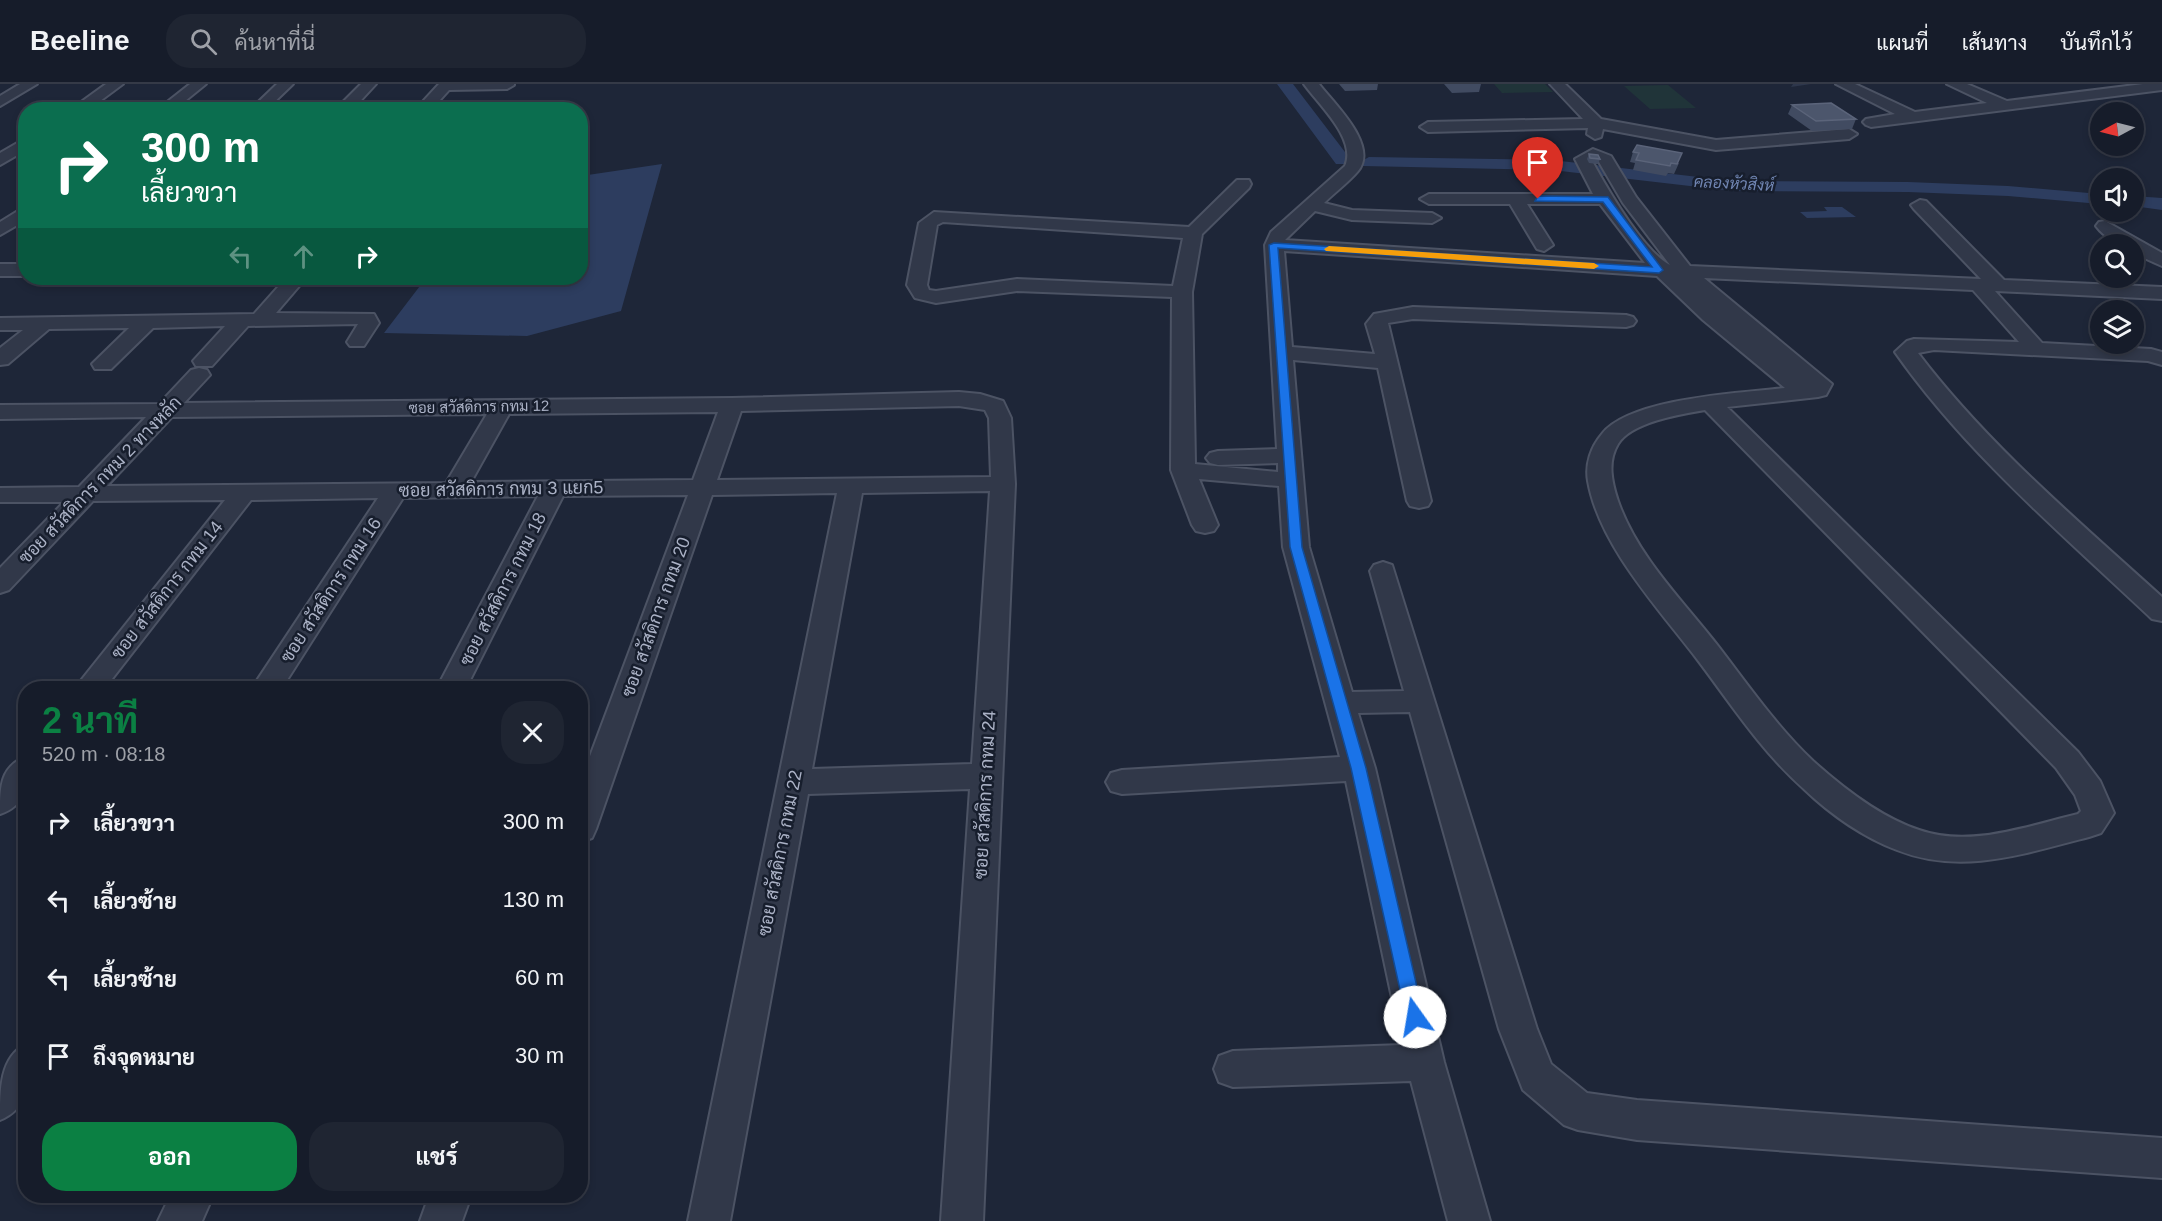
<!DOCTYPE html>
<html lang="th">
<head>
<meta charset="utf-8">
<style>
  :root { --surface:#161c2a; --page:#1f2532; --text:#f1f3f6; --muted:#9ea1a8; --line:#353a47; --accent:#0b8043 }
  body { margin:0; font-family:Arial,Sarabun,sans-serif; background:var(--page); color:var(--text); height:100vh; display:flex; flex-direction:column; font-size:22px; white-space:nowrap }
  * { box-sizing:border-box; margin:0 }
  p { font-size:20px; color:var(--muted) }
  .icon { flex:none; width:33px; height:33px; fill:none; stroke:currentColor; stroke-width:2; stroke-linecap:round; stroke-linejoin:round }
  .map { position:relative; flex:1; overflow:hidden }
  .side { position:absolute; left:18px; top:597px; width:570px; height:522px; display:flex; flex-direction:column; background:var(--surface); border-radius:24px; box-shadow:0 3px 9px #0003,0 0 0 2px var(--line) }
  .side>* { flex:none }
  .hud { position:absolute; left:18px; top:18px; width:570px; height:183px; border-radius:24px; box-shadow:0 3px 9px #0003,0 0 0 2px var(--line); background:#0b6e4f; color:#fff; overflow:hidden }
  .needle { width:39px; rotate:263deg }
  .fabs { position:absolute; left:2090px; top:18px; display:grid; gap:12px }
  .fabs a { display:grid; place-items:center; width:54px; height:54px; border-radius:50%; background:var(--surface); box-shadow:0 3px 9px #0003,0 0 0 2px var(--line); font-size:30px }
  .pin { position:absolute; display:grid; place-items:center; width:51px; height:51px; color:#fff; margin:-62px -26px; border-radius:50% 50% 50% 0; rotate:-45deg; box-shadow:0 0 6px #0007 }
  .pin .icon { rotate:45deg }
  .me { position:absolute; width:66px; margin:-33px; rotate:347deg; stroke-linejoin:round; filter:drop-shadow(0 0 4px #0008) }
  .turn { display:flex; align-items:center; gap:21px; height:126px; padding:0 24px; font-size:27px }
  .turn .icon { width:78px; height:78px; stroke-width:2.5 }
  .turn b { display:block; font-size:42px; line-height:51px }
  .lanes { display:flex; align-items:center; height:57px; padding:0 24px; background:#0003; justify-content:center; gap:30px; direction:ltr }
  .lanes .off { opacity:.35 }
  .round { display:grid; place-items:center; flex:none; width:63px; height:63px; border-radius:24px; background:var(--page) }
  .overview { display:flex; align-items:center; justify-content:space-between; height:102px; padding:0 24px }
  h1 { font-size:36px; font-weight:700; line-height:45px; color:var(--accent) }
  .primary-button { display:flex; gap:12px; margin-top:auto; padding:12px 24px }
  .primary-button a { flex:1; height:69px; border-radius:24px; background:var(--accent); color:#fff; font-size:24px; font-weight:700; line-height:69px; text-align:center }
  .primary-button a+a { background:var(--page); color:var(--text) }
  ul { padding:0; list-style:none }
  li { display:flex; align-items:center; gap:18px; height:78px; padding:0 24px }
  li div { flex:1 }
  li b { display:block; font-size:22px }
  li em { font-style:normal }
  header { display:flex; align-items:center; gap:36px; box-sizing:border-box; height:84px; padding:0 30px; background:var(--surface); border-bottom:2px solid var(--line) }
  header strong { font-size:28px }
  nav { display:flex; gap:33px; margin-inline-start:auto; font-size:21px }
  .search { width:420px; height:54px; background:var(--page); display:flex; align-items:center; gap:15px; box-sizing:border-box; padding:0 21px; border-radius:24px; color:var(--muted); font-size:22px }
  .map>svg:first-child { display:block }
  .green { fill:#203439 }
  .water { fill:#2d3d5f }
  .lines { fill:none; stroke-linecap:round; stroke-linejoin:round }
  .canal { fill:#2d3d5f; fill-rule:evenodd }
  .street-casing { stroke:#4c5364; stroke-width:4 }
  .street { fill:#313849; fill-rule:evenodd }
  .wall { fill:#414b61 }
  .shaded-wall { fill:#2e374c }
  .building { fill:#4c566c; stroke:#5b647a; stroke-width:1.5 }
  .route { fill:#1a73e8; stroke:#114b97; stroke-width:1.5 }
  .slow { fill:#f59e0b }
  .labels { text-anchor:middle; stroke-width:5; stroke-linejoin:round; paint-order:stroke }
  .far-street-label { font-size:15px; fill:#abb2c6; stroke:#171e2d }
  .far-water-label { font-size:16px; font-style:italic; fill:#7085b2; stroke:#171e2d }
  .street-label { font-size:18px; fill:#abb2c6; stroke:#171e2d }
</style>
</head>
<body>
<header>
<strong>Beeline</strong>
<div class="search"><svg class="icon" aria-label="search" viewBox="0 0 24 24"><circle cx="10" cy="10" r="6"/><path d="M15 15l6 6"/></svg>ค้นหาที่นี่</div>
<nav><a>แผนที่</a><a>เส้นทาง</a><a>บันทึกไว้</a></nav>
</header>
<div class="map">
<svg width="2162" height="1137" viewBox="0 0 2162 1137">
  <rect width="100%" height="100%" fill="#1e2638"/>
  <path class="green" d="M 1494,0 L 1545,0 L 1553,8 L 1502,9 Z
    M 1668,1 L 1696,24 L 1650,25 L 1624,2 Z"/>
  <path class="water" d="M 662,80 L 621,227 L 527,252 L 384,249 L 426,194 L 580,194 L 581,92 Z
    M 1824,123 L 1842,123 L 1856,133 L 1807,134 L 1800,128 L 1827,127 Z"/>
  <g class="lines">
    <path class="canal" d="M 1277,0 L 1293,0 L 1348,72 L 1351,76 L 1348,80 L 1336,80 Z
      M 1369,73 L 1552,76 L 1733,97 L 1908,98 L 2008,102 L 2100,110 L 2100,120 L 2008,112 L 1908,108 L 1733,107 L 1552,86 L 1363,82 L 1360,78 Z
      M 2133,112 L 2162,114 L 2162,126 L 2133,122 Z"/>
    <defs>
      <path id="street" d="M 20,0 L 37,0 L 0,22 L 0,12 Z
        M 106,0 L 123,0 L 88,26 L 70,26 Z
        M 190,0 L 206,0 L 174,26 L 157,26 Z
        M 277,0 L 293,0 L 266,26 L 250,26 Z
        M 361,0 L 376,0 L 352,26 L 338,26 L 340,21 Z
        M 439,0 L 514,0 L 514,1 L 507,5 L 449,6 L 431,26 L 415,26 Z
        M 1304,0 L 1319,0 C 1334,20 1379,61 1358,87 C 1349,98 1335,108 1324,119 L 1352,126 L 1432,129 L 1441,134 L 1432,139 L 1352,136 L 1315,127 L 1285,156 L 1645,179 L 1600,120 L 1527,120 L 1553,161 L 1544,167 L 1537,165 L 1510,120 L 1429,120 L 1420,115 L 1429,110 L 1593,110 L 1575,75 L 1593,65 L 1611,72 L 1636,113 L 1690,182 L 1981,195 L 1914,125 L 1911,121 L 1920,116 L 1926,117 L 2004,196 L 2162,203 L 2162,215 L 1995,207 L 2042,259 L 2151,265 L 2162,268 L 2162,281 L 2148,277 L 1934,266 L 1918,269 C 1987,360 2077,436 2162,513 L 2162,537 L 2152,535 C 2064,452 1965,368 1895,268 L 1907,257 L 1914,255 L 2019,258 L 1973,206 L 1704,194 L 1832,300 L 1826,311 L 1818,313 L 1727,323 L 2078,668 L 2100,697 L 2114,729 L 2101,749 L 2089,753 C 2025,769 1962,792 1897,766 C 1863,753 1830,730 1804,705 C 1762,668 1731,620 1697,575 C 1659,525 1599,461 1588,397 C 1585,380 1591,363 1602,350 C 1630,314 1741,309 1785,304 L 1703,236 L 1657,192 L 1284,167 L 1292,263 L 1375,270 L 1366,240 L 1374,230 L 1413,223 L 1626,231 L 1633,233 L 1636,237 L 1633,241 L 1626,243 L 1413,235 L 1388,239 L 1431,417 L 1428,422 L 1419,424 L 1410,422 L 1407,417 L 1378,284 L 1293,276 L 1309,463 L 1352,608 L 1404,607 L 1370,487 L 1374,481 L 1383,478 L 1392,481 L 1537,945 L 1551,980 L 1587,1009 L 1637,1016 L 2162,1054 L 2162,1094 L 1637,1056 L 1578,1046 L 1564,1041 L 1523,1006 L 1499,945 L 1410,628 L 1358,629 L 1375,684 L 1444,978 L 1490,1137 L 1448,1137 L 1411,997 L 1233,1003 L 1219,998 L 1214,985 L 1219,972 L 1233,967 L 1402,961 L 1346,697 L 1122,710 L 1111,707 L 1106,698 L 1111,689 L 1122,686 L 1340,673 L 1283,463 L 1279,402 L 1199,395 L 1218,441 L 1214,447 L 1205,449 L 1196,447 L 1192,441 L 1171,386 L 1172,213 L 1017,207 L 936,219 L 915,214 L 907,201 L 919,139 L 934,128 L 1189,143 L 1237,96 L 1249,96 L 1251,100 L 1249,104 L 1202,150 L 1192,208 L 1195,380 L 1278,388 L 1278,379 L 1218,381 L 1210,379 L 1206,374 L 1210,369 L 1218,367 L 1277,365 L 1265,161 L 1271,148 L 1345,82 C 1357,55 1319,21 1304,0 ZM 1592,77 L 1599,78 L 1623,119 L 1670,181 C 1643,167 1607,104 1592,77 ZM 943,138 L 1183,154 L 1173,202 L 1017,195 L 936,207 L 929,206 L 927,201 L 937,141 ZM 1705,326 L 2056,684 L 2075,711 L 2081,727 L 2078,730 C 2028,742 1970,764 1919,746 C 1880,733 1843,704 1813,677 C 1777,643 1748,601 1718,562 C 1683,517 1637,472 1618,417 C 1612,399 1607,378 1618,360 C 1631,338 1681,330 1705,326 Z
        M 1550,0 L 1565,0 L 1601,35 L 1716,56 L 1849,45 L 1857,50 L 1849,55 L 1716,66 L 1603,45 L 1601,53 L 1595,55 L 1587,50 L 1588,44 L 1428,48 L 1420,43 L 1428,38 L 1583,35 Z
        M 1836,0 L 1855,0 L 1915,28 L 1987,19 L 1947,0 L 1967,0 L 2007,17 L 2143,0 L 2162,0 L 2162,6 L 1871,43 L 1866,41 L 1863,38 L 1866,35 L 1895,30 Z
        M 26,54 L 26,66 L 0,81 L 0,69 Z
        M 26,122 L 26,136 L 0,151 L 0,138 Z
        M 2105,137 L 2162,169 L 2162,182 L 2133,169 L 2133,160 C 2118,160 2105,154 2096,142 L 2099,138 Z
        M 0,180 L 26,180 L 26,192 L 0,192 Z
        M 286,194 L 306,194 L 276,229 L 374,230 L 379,239 L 364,262 L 350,262 L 347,258 L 358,240 L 248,242 L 212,282 L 196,282 L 193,277 L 225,242 L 153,244 L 111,285 L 95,285 L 92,280 L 129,244 L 49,245 L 8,280 L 0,281 L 0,264 L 23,246 L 0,246 L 0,234 L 254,230 Z
        M 199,284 L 207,286 L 210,291 L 184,319 L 732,314 L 959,308 L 980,310 L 1003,317 L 1011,334 L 1015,400 L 983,1137 L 941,1137 L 970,705 L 808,710 L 730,1137 L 688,1137 L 837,409 L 712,411 L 596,745 L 592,754 L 580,758 L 580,699 L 688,411 L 563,412 L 466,604 L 437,604 L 538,412 L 403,414 L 282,604 L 252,604 L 378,414 L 251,416 L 105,604 L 75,604 L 225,416 L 93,417 L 9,506 L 0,509 L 0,484 L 64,418 L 0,418 L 0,404 L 79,403 L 146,333 L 0,335 L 0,321 L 159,320 L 191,286 ZM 959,322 L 985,326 L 989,334 L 991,393 L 717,396 L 741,327 ZM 718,328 L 693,396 L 471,398 L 509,330 ZM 487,330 L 446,399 L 107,402 L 172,333 ZM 990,407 L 972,680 L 812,685 L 862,409 Z
        M 26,673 C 26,699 29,720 0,730 C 0,704 0,682 26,673 Z
        M 26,960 C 26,991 34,1022 0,1036 C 0,1005 0,973 26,960 Z
        M 170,1112 L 213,1112 L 202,1137 L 158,1137 Z
        M 429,1112 L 471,1112 L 462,1137 L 420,1137 Z"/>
    </defs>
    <use href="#street" class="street-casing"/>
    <use href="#street" class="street"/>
  </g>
  <path class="wall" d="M 1339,0 L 1378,0 L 1377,6 L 1345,7 Z
    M 1444,0 L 1481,0 L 1479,8 L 1452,9 Z
    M 1792,21 L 1856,35 L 1852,45 L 1812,47 L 1788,30 Z
    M 1633,68 L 1679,79 L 1674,90 L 1668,89 L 1666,92 L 1633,86 L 1635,79 L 1630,78 Z
    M 1589,70 L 1600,75 L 1598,80 L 1589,79 L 1587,75 Z"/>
  <path class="shaded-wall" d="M 1793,0 L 1811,0 L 1791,3 Z"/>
  <path class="building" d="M 1831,19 L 1856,35 L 1816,37 L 1792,21 Z
    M 1637,61 L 1682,69 L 1677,80 L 1671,79 L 1670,82 L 1636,76 L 1639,69 L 1633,68 Z
    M 1589,70 L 1598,71 L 1600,75 L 1590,74 Z"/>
  <path class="route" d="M 1538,112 L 1608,113 L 1663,186 L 1659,189 L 1278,164 L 1302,463 L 1366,684 L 1424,933 L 1421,938 L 1415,941 L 1409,938 L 1406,933 L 1351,684 L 1290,463 L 1269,161 L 1274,159 L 1652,183 L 1603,118 L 1535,117 Z"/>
  <path class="slow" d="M 1329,162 L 1594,179 L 1599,182 L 1594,185 L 1326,167 L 1324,165 Z"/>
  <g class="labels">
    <g class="far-street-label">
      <text transform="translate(479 323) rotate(-1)" y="5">ซอย สวัสดิการ กทม 12</text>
    </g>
    <g class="far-water-label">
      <text transform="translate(1734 99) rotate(3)" y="6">คลองหัวสิงห์</text>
    </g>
    <g class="street-label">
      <text transform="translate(100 396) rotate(-46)" y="6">ซอย สวัสดิการ กทม 2 ทางหลัก</text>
      <text transform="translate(501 405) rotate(-1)" y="6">ซอย สวัสดิการ กทม 3 แยก5</text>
      <text transform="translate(503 505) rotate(-63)" y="6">ซอย สวัสดิการ กทม 18</text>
      <text transform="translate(167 506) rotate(-52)" y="6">ซอย สวัสดิการ กทม 14</text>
      <text transform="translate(331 506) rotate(-57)" y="6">ซอย สวัสดิการ กทม 16</text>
      <text transform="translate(656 533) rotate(-70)" y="6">ซอย สวัสดิการ กทม 20</text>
      <text transform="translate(985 711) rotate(-87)" y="6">ซอย สวัสดิการ กทม 24</text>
      <text transform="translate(780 769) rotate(-79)" y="6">ซอย สวัสดิการ กทม 22</text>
    </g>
  </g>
</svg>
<div class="fabs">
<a><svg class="needle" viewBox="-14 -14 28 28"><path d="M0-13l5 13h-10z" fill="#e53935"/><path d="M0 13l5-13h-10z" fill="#9ea1a8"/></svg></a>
<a><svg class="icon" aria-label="sound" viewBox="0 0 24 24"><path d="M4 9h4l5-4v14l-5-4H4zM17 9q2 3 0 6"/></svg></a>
<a><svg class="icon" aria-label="search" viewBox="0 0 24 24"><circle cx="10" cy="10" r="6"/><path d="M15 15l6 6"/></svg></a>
<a><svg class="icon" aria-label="layers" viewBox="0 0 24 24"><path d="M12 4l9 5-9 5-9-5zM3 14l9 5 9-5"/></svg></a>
</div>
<div class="pin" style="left:1538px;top:115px;background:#d93025"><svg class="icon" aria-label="arrive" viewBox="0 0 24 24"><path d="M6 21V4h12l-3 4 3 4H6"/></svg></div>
<svg class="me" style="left:1415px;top:933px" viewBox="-20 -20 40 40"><circle r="19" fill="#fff"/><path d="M0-13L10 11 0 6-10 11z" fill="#1a73e8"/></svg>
<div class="hud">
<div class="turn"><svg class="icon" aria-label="right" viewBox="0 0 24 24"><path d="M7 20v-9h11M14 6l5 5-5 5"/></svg><div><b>300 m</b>เลี้ยวขวา</div></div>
<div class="lanes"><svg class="icon off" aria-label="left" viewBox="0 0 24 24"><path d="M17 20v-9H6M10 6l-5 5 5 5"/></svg><svg class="icon off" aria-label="ahead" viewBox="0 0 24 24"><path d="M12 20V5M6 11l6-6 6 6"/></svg><svg class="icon" aria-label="right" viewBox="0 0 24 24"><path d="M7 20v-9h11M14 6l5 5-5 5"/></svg></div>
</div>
<section class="side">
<div class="overview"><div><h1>2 นาที</h1><p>520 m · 08:18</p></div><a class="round"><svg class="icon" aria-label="close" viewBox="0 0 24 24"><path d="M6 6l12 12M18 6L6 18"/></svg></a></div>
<ul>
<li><svg class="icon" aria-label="right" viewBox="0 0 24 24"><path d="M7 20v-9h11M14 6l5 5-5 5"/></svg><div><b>เลี้ยวขวา</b></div><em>300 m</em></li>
<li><svg class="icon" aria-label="left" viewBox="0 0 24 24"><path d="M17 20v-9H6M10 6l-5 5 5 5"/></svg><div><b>เลี้ยวซ้าย</b></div><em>130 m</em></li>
<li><svg class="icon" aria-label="left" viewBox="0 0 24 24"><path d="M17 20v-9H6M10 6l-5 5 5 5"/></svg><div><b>เลี้ยวซ้าย</b></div><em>60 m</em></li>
<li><svg class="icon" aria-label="arrive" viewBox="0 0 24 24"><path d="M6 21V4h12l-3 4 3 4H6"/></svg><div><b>ถึงจุดหมาย</b></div><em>30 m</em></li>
</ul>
<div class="primary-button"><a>ออก</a><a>แชร์</a></div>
</section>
</div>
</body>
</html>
